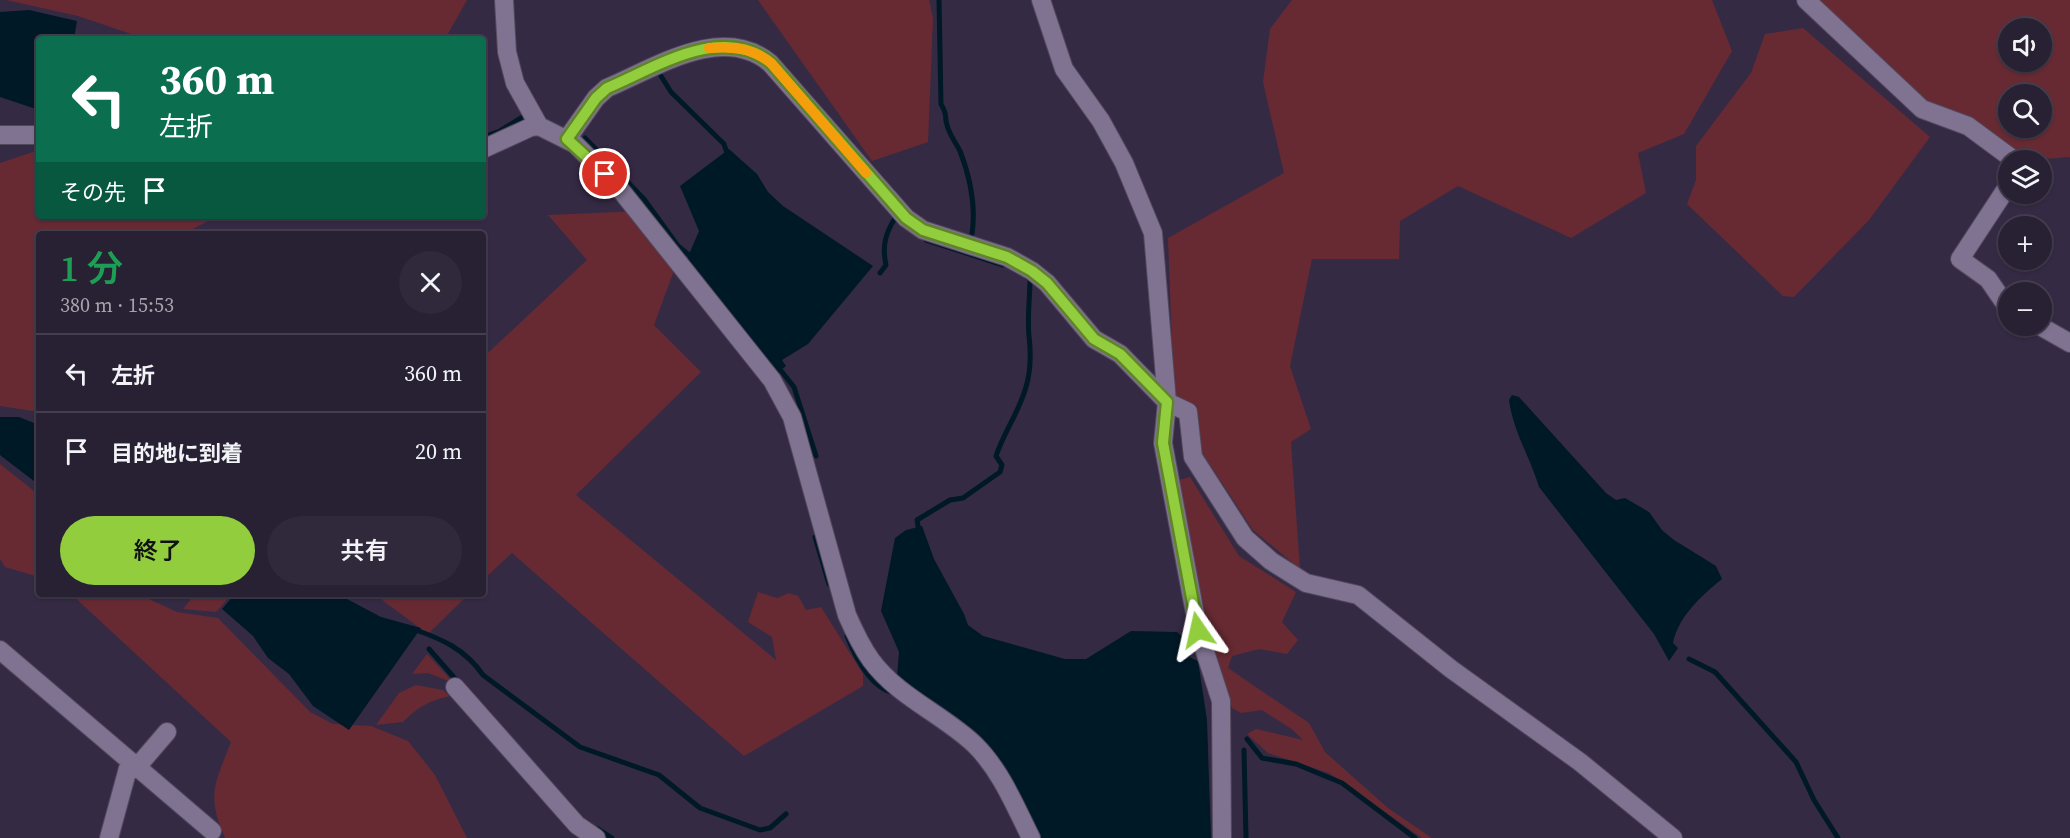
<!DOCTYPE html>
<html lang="ja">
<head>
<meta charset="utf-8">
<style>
  :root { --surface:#282033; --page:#30283b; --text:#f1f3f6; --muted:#a5a3ac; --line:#443e4e; --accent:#92cd3e }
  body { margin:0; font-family:"Source Serif 4","Noto Sans JP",serif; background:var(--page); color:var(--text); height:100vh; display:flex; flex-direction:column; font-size:22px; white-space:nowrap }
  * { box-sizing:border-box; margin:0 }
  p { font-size:20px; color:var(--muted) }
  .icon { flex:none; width:33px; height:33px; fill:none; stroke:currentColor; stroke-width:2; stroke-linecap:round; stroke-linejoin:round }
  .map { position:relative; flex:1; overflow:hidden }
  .panel { position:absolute; left:36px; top:231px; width:450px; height:366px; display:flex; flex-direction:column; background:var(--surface); border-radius:6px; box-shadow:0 2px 4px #0004,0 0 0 2px var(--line) }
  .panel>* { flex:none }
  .hud { position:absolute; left:36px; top:36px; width:450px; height:183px; border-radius:6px; box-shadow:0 2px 4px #0004,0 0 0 2px var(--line); background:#0b6e4f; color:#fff; overflow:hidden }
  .controls { position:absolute; left:1998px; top:18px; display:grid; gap:12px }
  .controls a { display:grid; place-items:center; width:54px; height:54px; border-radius:50%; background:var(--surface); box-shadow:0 2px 4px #0004,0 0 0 2px var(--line); font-size:30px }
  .pin { position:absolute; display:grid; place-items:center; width:51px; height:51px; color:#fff; margin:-26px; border:3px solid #fff; border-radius:50%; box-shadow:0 2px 6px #0007 }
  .me { position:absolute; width:66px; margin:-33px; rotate:349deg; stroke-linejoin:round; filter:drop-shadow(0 0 4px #0008) }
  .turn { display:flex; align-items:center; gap:21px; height:126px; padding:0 24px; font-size:27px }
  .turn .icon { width:78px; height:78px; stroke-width:2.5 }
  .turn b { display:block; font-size:42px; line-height:51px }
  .then { display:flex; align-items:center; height:57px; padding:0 24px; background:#0003; gap:12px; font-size:22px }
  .round { display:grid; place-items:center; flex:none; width:63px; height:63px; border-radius:32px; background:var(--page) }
  .summary { display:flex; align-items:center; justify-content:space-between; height:102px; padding:0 24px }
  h1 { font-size:36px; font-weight:600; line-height:45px; color:#1e9e55 }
  .action { display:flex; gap:12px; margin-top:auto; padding:12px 24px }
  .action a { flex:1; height:69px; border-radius:36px; background:var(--accent); color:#111; font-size:24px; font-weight:600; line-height:69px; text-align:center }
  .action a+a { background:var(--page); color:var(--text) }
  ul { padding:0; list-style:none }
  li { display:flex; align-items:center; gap:18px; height:78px; padding:0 24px; border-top:2px solid var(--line) }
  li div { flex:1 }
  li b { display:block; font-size:22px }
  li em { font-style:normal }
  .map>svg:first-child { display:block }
  .green { fill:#672a33; fill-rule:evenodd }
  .water { fill:#001927 }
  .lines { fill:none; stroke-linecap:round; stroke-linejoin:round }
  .stream { stroke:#001927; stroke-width:5 }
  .minor-casing { stroke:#52485e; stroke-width:20 }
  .minor { stroke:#807392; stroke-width:18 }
  .route-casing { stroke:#5f8528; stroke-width:15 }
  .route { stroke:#92cd3e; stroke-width:10 }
  .slow { stroke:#f59e0b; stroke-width:10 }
</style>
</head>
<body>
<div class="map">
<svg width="2070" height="838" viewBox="0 0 2070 838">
  <rect width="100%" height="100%" fill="#352a44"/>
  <path class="green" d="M 6,0 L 467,0 L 445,39 L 146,39 L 78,16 Z
    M 758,0 L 929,0 L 933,18 L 928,142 L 872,161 Z
    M 1292,0 L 1712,0 L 1732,51 L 1684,134 L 1638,153 L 1646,193 L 1571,238 L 1458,186 L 1400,221 L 1399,259 L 1312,259 L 1290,366 L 1311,429 L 1291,442 L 1300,569 L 1253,530 L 1201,451 L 1197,406 L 1174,397 L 1168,238 L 1284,173 L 1263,82 L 1270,29 Z
    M 1813,0 L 2070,0 L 2070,157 L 2027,160 L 1970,119 L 1924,101 ZM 2008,28 L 2042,28 L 2042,62 L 2008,62 ZM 2008,94 L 2042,94 L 2042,128 L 2008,128 Z
    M 1803,28 L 1930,137 L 1869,220 L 1794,297 L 1783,296 L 1687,204 L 1696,180 L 1696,146 L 1751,73 L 1765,34 Z
    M 39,150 L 39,216 L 218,216 L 183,234 L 39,234 L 39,412 L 0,406 L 0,163 Z
    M 641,211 L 680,254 L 654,325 L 701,372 L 576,495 L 776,660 L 772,637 L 748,622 L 758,592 L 777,598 L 789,593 L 798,596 L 806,610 L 821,607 L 863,674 L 863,686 L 744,756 L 512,553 L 483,580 L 483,346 L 489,352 L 587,260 L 548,215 Z
    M 0,464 L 39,495 L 39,577 L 5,567 L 0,559 Z
    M 1190,477 L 1239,556 L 1296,592 L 1282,622 L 1298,640 L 1287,654 L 1259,649 L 1232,656 L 1228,668 L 1309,723 L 1325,752 L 1388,808 L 1432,838 L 1422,838 L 1329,773 L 1268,753 L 1247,734 L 1256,729 L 1303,740 L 1293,730 L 1262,710 L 1241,713 L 1232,708 L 1203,612 L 1179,480 Z
    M 71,594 L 138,594 L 177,612 L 218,618 L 310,712 L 333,724 L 371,726 L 408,741 L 435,775 L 467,838 L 225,838 C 206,794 215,784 231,742 Z
    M 195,594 L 232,594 L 216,612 L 183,609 Z
    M 374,594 L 469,594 L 428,634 Z
    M 427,654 L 450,679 L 449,681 L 428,673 L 412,674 Z
    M 416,685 L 443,690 L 450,696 C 431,700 417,707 403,722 L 376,725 L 399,693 Z"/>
  <path class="water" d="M 29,10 L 77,21 L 74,39 L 39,39 L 39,110 L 0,97 L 0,12 Z
    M 729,149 L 757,174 L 768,192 L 783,206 L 873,266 L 808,344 L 782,360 L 786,366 L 778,373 L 687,259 L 699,231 L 680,186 Z
    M 1512,395 L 1519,397 L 1606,493 L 1616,500 L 1625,498 L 1649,512 L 1662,530 L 1674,540 L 1716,566 L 1722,579 C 1701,596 1678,617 1673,643 L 1678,648 L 1669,661 L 1654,634 L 1539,487 C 1530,457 1513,431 1509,400 Z
    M 0,417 L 19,417 L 39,425 L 39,485 L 0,455 Z
    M 922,526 L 934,559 L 964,614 L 968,625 L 983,636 L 1065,659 L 1086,659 L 1131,631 L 1177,632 L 1196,648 L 1189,657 L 1198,661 L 1207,720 L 1211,838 L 1039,838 L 977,736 L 897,676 L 899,652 L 881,611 L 895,538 L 906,530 Z
    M 235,594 L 332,594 L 347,599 L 381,617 L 421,628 L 349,730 L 313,706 L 289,674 L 268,658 L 253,636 L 222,609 Z"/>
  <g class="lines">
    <path class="stream" d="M 939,0 L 941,104 C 948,116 944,115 947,125 C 949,134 956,143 960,151 C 970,177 976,207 972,234
      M 661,76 L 671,92 L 724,144 L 728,156
      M 483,137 L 500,131 L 521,118
      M 585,138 L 644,199 L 678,246 L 694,259
      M 926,240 L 1003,265
      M 880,273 L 886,265 C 882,247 885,234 895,218 L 899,221
      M 778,367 L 794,387 L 816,456
      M 919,532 L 917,520 L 950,500 L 963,498 L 1000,472 L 1002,465 L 996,456 C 1004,432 1019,412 1026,387 C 1031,370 1031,353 1029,336 C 1027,318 1030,298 1030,279 L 1027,277
      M 815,537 L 829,584
      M 413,629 C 442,639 465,649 483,675 L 580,747 L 659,775 L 700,808 L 760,830 L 770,828 L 786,814
      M 847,636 C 855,656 870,686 891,692
      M 429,649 L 458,682
      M 1689,659 L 1715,672 L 1796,762 L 1814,800 L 1838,838
      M 1247,739 L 1262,758 L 1296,764 L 1342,783 L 1415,838
      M 1244,750 L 1246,838
      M 598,829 L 612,838"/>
    <defs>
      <path id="minor" d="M 504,0 L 507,52 L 515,83 L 539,126
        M 1041,0 L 1064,69 L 1101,121 L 1124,163 L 1153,233 L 1167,402 L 1163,443 L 1198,630 L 1221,701 L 1222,838
        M 1806,0 L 1922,109 L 1968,126 L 2014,160
        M 0,135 L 39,135
        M 567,139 L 596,98 L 607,88 C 655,68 722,23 770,63 L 906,218 L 923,230 L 1007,257 L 1032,271 L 1047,283 L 1094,339 L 1120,354 L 1167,402 L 1188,412 L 1193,457 L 1245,538 L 1271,561 L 1306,583 L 1358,595 L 1451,669 L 1580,762 L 1673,838
        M 483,149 L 531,127 L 539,126 L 575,144 L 619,188 L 772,380 L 792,417 L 847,615 C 854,631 861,646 871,660 C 897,696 942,714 974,744 C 1000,769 1015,806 1031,838
        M 2008,186 L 1960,259 L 1988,279 L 2008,308
        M 2040,326 L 2070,343
        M 0,650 L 212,831
        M 455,687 L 577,825 L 596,838
        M 137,767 L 167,732
        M 109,838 L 130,761"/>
    </defs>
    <use href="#minor" class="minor-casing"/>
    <use href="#minor" class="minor"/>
  </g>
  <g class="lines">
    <defs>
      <path id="route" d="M 605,174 L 567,139 L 596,98 L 607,88 C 655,68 722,23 771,63 L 906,218 L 923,230 L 1007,257 L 1032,271 L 1047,283 L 1094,339 L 1120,354 L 1167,402 L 1163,443 L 1198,630"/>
    </defs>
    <use href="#route" class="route-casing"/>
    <use href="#route" class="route"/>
    <path class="slow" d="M 709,48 C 732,46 752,48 771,63 L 866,173"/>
  </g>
</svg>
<div class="controls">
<a><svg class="icon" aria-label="sound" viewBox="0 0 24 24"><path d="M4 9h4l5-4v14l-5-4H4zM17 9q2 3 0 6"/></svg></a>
<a><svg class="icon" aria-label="search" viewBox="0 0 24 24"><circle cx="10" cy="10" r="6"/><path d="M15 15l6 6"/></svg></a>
<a><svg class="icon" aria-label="layers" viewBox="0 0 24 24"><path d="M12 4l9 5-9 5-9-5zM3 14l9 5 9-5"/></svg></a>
<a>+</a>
<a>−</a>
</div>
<div class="pin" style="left:605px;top:174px;background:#d93025"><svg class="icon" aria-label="arrive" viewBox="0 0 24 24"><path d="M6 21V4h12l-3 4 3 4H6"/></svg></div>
<svg class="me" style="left:1198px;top:630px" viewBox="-20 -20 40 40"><path d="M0-17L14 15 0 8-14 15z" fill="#92cd3e" stroke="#fff" stroke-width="4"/></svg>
<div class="hud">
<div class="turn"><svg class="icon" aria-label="left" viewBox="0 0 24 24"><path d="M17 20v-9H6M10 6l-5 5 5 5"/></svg><div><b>360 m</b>左折</div></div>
<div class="then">その先<svg class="icon" aria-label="arrive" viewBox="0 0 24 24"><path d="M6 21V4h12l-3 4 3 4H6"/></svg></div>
</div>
<section class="panel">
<div class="summary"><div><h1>1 分</h1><p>380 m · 15:53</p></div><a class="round"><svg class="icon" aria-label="close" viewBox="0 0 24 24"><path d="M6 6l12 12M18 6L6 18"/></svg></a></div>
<ul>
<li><svg class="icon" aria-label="left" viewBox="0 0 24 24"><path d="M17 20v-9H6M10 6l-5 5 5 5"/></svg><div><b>左折</b></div><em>360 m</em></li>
<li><svg class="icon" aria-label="arrive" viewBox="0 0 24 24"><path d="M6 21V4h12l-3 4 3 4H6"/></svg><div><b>目的地に到着</b></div><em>20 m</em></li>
</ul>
<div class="action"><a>終了</a><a>共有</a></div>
</section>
</div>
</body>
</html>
